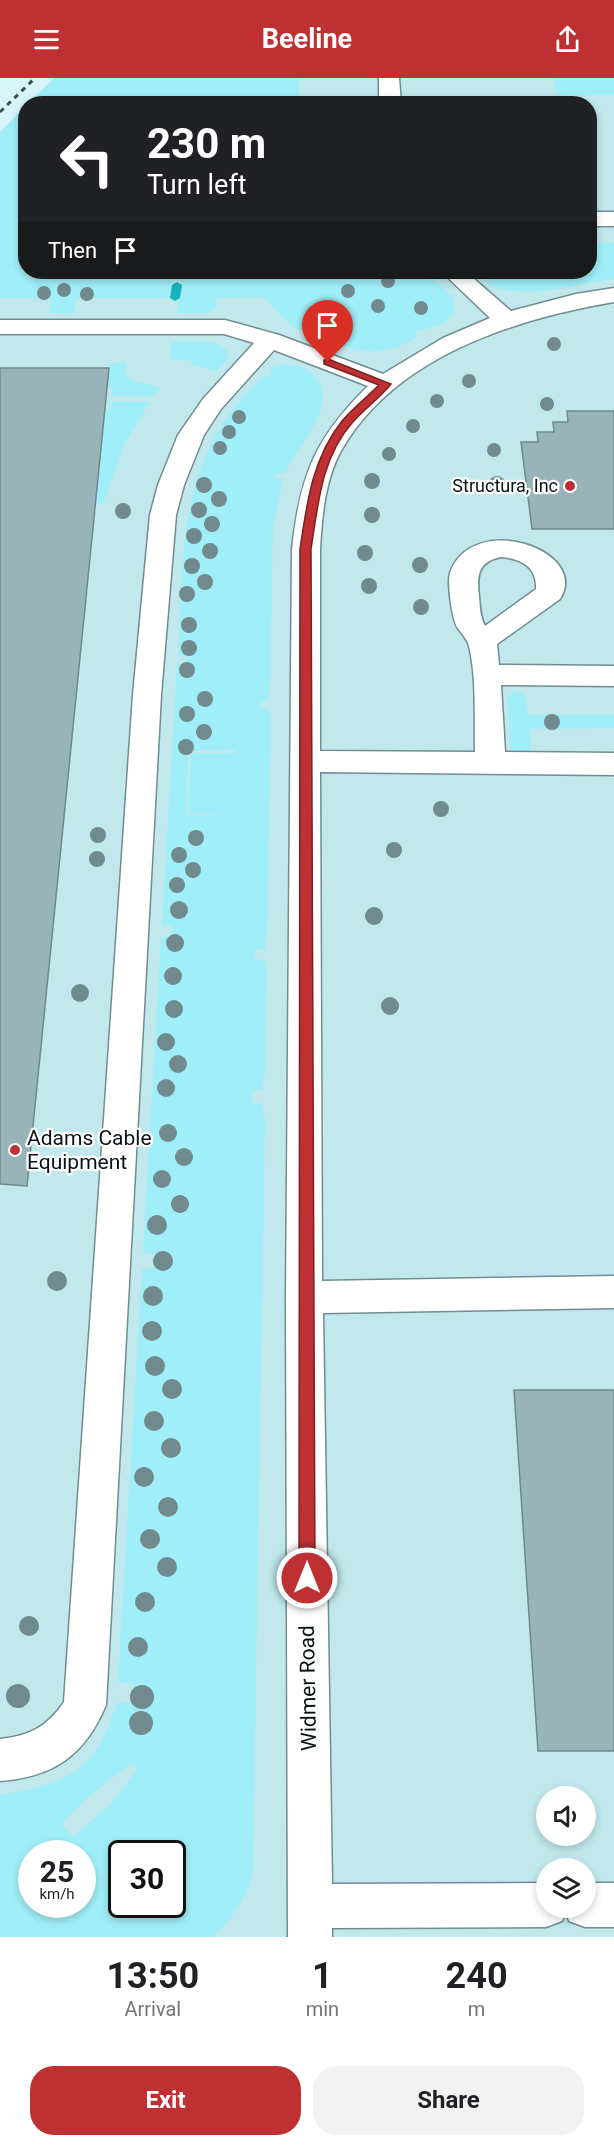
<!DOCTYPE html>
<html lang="en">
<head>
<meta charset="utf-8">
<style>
  :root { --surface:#fff; --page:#f2f2f2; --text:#202124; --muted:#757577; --accent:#bf3033 }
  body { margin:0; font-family:Roboto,sans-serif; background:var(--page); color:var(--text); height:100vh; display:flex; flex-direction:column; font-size:22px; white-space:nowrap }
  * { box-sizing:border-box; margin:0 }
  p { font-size:20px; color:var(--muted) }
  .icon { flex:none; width:33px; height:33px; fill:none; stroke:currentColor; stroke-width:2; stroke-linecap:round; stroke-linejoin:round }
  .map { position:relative; height:1859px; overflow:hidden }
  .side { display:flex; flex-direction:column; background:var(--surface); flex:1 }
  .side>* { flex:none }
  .top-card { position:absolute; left:18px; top:18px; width:579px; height:183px; border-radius:24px; box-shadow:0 3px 9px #0003; background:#202124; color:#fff; overflow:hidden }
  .controls { position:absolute; left:536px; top:1708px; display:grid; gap:12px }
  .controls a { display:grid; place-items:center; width:60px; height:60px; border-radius:50%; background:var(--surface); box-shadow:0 3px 9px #0003; font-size:30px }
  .speed { position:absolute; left:18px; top:1762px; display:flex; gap:12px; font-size:30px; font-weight:700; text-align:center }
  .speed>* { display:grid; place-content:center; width:78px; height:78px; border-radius:50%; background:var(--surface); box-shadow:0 3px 9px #0003; line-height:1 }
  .speed small { font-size:15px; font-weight:400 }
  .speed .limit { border:3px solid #111; border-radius:9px; background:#fff; color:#111 }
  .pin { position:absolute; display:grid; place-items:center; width:51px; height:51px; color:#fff; margin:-62px -26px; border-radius:50% 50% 50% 0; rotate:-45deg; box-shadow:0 0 6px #0007 }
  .pin .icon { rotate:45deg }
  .me { position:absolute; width:66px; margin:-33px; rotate:0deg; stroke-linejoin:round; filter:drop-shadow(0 0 4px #0008) }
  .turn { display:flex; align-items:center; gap:21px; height:126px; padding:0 30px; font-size:27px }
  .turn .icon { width:78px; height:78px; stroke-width:2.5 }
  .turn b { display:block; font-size:42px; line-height:51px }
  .then { display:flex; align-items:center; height:57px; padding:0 30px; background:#0003; gap:12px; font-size:22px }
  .eta { display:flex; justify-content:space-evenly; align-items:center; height:102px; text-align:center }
  .eta b { font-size:36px; font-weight:700; line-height:42px }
  .primary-button { display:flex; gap:12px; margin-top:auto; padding:12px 30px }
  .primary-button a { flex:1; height:69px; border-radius:24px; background:var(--accent); color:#fff; font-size:24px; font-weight:700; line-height:69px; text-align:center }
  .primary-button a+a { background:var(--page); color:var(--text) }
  header { display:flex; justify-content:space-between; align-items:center; height:78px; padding:0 30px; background:var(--accent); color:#fff; font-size:27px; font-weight:700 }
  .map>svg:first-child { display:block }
  .built { fill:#c0e8ed; fill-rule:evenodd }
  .green { fill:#a0eff8; fill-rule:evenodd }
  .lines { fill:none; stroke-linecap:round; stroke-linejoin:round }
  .stream { fill:#18b1bf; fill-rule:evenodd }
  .building { fill:#98b4b8; stroke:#6e898d; stroke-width:1.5 }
  .minor-casing { stroke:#718d90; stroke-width:3 }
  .minor { fill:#fff; fill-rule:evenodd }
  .rail { stroke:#3f4e51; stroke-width:3; stroke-dasharray:5 5; stroke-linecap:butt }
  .tree { fill:#708a8d }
  .route { fill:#bf3033; stroke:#7c1f21; stroke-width:1.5 }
  .poi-dot { fill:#bf3033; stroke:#fff; stroke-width:2 }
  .labels { text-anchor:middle; stroke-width:4.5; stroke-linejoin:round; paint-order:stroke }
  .far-poi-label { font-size:18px; fill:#081214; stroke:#fff; text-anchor:end }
  .poi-label { font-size:21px; fill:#081214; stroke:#fff; text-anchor:start }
  .street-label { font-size:21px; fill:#081214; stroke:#fff }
</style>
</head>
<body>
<header><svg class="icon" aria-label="menu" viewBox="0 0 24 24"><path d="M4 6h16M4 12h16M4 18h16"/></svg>Beeline<svg class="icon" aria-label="share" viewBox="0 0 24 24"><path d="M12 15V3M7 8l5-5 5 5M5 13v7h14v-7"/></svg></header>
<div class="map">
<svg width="614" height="1859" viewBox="0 0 614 1859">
  <rect width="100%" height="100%" fill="#d7f5f9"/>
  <path class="built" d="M 87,0 L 614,0 L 614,1859 L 0,1859 L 0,83 L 26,194 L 590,194 L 590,26 L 61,25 ZM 546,1719 L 585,1719 L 585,1758 L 546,1758 ZM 32,1776 L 82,1776 L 82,1827 L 32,1827 ZM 122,1776 L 172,1776 L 172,1827 L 122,1827 ZM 546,1791 L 585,1791 L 585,1830 L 546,1830 Z"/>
  <path class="green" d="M 54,0 L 299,0 L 299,25 L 28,25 Z
    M 553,0 L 614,0 L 614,17 L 557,17 Z
    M 25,28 L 26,194 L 425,194 L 427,195 L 422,197 L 427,202 L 433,200 L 454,221 L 454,235 L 443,246 L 415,254 L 417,259 C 385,280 358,275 324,261 L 327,257 L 319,254 L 315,257 L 293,249 L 263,219 L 214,220 L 217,228 L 209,235 L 178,235 L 179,207 L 182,205 L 179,202 L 172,203 L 172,220 L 77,220 L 74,236 L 50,235 L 50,220 L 0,220 L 0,54 Z
    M 590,165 L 614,165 L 614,201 C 578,205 529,223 493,208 C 487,205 481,198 475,194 L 590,194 Z
    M 176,263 L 214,264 L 227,272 L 229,279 L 217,293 L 190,286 L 193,283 L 170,281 L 171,266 Z
    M 110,285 L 127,285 L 125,295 L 134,303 L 161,309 L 153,319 L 111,318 L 112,309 L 107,309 Z
    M 282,287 C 296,286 310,289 318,302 C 335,332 301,363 288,390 L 284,396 L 278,395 L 275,400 L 282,401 L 282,408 L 273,449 L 270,611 L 268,623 L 260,624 L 260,631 L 268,631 L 271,637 L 267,856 L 265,871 L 255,871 L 254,881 L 265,882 L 267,890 L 265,996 L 262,1012 L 252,1012 L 252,1025 L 262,1025 L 265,1042 L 253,1791 C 248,1818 233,1842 211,1859 L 0,1859 L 0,1717 C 68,1705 95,1695 117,1625 L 131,1625 L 132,1605 L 118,1605 L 142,1191 L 153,1190 L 155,1176 L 143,1175 L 161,859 L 171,859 L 173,848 L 162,847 L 177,586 L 186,586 L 186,578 L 178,578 C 183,499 178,416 222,347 C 233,329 248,314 263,298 L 268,299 L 273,294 L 268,292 ZM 236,672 L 236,675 L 191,675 L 188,735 L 236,737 L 186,737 L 188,673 ZM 131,1685 L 138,1690 L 113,1724 L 73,1759 L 61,1746 L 88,1719 ZM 32,1776 L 82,1776 L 82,1827 L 32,1827 ZM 122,1776 L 172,1776 L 172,1827 L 122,1827 Z
    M 110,323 L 150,324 L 125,365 L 103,426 L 96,426 L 105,333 L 109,333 Z
    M 515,613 L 525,616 L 528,637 L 614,637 L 614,650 L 530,651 L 531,672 L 526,675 L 516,674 L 511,670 L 507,619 Z"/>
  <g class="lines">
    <path class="stream" d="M 177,204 L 182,207 L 180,220 L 175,223 L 170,220 L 172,207 Z"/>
  </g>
  <path class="building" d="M 0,290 L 109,290 L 27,1108 L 0,1106 Z
    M 567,333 L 614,333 L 614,451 L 532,451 L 521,364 L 538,364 L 537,354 L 554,354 L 553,344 L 568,344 Z
    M 514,1312 L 614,1312 L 614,1673 L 538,1673 Z"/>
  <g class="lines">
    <defs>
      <path id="minor" d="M 379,0 L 399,0 L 401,26 L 379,26 Z
        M 590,134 L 614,134 L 614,148 L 590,148 Z
        M 442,194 L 466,194 L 511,233 L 576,216 L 614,210 L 614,224 C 514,241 394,279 341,373 C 325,402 322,438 320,471 L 320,673 L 475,674 C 474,640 477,602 469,568 C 468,562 461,555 457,549 C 452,540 447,505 450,495 C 472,432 591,472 560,521 L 497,566 L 499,587 L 614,588 L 614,608 L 501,607 L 505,674 L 614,675 L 614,697 L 320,694 L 322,1203 L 614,1198 L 614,1230 L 323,1235 L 332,1806 L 546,1805 L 546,1830 L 585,1830 L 585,1805 L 614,1805 L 614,1849 L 585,1849 L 569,1843 L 566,1834 L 562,1843 L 546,1849 L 332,1850 L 332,1859 L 288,1859 L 286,1219 L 292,471 C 300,397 315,360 368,308 L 274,272 L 221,331 L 204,357 L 184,407 L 176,437 L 161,617 L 106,1627 C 85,1677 54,1699 0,1703 L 0,1661 C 29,1658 47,1649 64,1624 L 133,617 L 150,437 L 158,407 L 178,357 L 203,321 L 254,265 L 224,256 L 0,256 L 0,242 L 225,242 L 279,257 L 383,296 L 443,260 L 490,240 ZM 501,479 C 522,481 537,489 536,511 L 485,548 C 480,539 480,529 479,519 C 477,498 477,484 501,479 Z"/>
    </defs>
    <use href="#minor" class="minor-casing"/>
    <use href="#minor" class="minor"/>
    <path class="rail" d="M 0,34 L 35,0"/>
  </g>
  <g class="tree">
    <circle cx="388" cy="203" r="7"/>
    <circle cx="64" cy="212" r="7"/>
    <circle cx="348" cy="213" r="7"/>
    <circle cx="44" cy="215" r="7"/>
    <circle cx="87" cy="216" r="7"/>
    <circle cx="378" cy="228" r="7"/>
    <circle cx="421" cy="230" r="7"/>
    <circle cx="554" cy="266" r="7"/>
    <circle cx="469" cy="303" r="7"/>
    <circle cx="437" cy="323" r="7"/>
    <circle cx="547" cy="326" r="7"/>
    <circle cx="239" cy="339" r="7"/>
    <circle cx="413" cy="348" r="7"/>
    <circle cx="229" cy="354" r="7"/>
    <circle cx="220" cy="370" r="7"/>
    <circle cx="494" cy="372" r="7"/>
    <circle cx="389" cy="376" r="7"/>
    <circle cx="372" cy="403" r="8"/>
    <circle cx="497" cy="406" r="8"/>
    <circle cx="204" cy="407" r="8"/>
    <circle cx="219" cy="421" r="8"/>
    <circle cx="199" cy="432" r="8"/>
    <circle cx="123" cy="433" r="8"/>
    <circle cx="372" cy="437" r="8"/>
    <circle cx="212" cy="446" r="8"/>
    <circle cx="194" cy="458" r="8"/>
    <circle cx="210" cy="473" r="8"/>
    <circle cx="365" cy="475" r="8"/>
    <circle cx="420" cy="487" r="8"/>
    <circle cx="192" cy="488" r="8"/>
    <circle cx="205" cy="504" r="8"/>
    <circle cx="369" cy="508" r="8"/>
    <circle cx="187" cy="516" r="8"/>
    <circle cx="421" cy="529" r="8"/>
    <circle cx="189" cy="547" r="8"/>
    <circle cx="189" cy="570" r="8"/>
    <circle cx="187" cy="592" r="8"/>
    <circle cx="205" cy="621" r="8"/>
    <circle cx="187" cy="636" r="8"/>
    <circle cx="552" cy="644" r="8"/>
    <circle cx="204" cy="654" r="8"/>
    <circle cx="186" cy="669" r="8"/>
    <circle cx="441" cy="731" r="8"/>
    <circle cx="98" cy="757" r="8"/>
    <circle cx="196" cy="760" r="8"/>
    <circle cx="394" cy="772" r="8"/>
    <circle cx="179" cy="777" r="8"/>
    <circle cx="97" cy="781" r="8"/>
    <circle cx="193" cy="792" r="8"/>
    <circle cx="177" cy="807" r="8"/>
    <circle cx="179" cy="832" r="9"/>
    <circle cx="374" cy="838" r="9"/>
    <circle cx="175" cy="865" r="9"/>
    <circle cx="173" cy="898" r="9"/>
    <circle cx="80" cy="915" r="9"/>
    <circle cx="390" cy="928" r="9"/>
    <circle cx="174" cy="931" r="9"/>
    <circle cx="166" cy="964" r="9"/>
    <circle cx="178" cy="986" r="9"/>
    <circle cx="166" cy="1010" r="9"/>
    <circle cx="168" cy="1055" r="9"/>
    <circle cx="184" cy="1079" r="9"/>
    <circle cx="162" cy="1101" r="9"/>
    <circle cx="180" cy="1126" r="9"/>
    <circle cx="157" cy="1147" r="10"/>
    <circle cx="163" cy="1183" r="10"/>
    <circle cx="57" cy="1203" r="10"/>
    <circle cx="153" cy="1218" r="10"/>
    <circle cx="152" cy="1253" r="10"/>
    <circle cx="155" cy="1288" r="10"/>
    <circle cx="172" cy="1311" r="10"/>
    <circle cx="154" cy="1343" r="10"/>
    <circle cx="171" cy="1370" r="10"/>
    <circle cx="144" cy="1399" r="10"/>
    <circle cx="168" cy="1429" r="10"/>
    <circle cx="150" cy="1461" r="10"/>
    <circle cx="167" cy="1489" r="10"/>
    <circle cx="145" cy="1524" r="10"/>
    <circle cx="29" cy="1548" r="10"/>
    <circle cx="138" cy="1569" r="10"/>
    <circle cx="18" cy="1618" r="12"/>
    <circle cx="142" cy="1619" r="12"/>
    <circle cx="141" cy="1645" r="12"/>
  </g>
  <path class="route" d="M 328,281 L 391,306 C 380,320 364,331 352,345 C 321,380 318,428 311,471 L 315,1500 L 313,1506 L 307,1508 L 301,1506 L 299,1500 L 300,471 C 307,425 312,381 342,343 C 353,330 367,319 379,307 L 324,286 L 324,282 Z"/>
  <g class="poi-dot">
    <circle cx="570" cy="408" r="6"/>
    <circle cx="15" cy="1072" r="6"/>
  </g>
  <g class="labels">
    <g class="far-poi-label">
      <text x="558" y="414">Structura, Inc</text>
    </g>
    <g class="poi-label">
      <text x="27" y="1067">Adams Cable<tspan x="27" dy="24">Equipment</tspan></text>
    </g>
    <g class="street-label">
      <text transform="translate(308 1610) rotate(-91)" y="7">Widmer Road</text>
    </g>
  </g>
</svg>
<div class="controls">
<a><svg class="icon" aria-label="sound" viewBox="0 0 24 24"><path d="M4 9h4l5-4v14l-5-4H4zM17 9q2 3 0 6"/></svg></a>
<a><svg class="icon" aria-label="layers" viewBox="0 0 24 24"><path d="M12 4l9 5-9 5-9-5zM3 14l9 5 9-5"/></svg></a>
</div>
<div class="speed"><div>25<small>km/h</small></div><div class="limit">30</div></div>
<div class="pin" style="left:328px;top:284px;background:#d93025"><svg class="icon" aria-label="arrive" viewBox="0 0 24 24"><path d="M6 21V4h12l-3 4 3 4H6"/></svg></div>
<svg class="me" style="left:307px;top:1500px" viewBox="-20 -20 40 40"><circle r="17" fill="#bf3033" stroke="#fff" stroke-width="3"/><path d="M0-11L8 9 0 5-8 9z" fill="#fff"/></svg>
<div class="top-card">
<div class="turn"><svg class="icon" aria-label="left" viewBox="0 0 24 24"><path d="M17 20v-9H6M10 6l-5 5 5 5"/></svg><div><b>230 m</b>Turn left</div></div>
<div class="then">Then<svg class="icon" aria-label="arrive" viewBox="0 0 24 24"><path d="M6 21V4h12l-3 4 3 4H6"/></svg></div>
</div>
</div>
<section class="side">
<div class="eta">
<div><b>13:50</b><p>Arrival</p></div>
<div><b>1</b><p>min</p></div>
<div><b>240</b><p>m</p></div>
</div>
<div class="primary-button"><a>Exit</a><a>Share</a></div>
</section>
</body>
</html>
